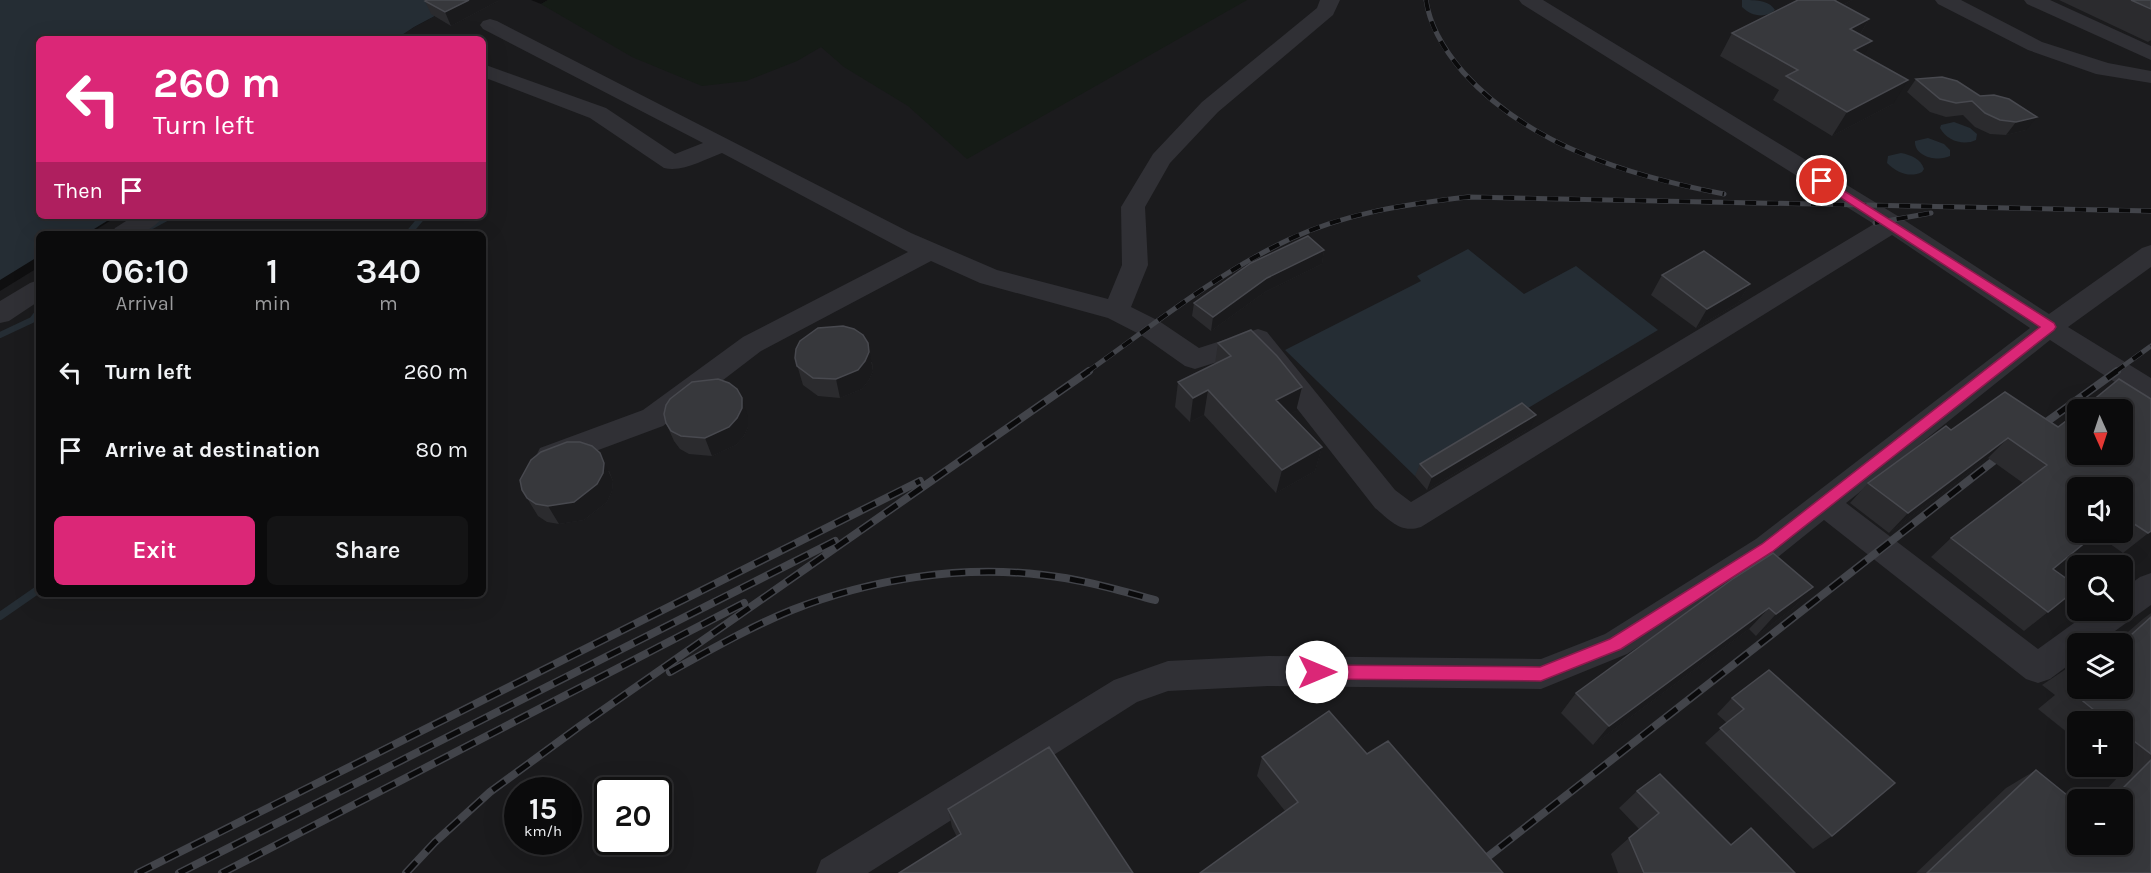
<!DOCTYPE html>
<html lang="en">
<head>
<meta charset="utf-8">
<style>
  :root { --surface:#0b0b0c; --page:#141415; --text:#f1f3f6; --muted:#9a9b9d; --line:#2b2b2d; --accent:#db2777 }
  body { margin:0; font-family:Karla,sans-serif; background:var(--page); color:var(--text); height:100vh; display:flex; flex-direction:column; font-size:22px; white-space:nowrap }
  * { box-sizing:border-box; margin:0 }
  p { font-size:20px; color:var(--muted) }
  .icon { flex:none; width:33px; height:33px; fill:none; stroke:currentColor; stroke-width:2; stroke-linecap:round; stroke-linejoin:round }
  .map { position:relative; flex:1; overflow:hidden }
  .details { position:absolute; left:36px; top:231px; width:450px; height:366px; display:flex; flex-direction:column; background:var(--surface); border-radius:9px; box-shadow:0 6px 24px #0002,0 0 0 2px var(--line) }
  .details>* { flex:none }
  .guide { position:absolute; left:36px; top:36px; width:450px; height:183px; border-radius:9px; box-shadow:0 6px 24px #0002,0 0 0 2px var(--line); background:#db2777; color:#fff; overflow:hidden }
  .needle { width:39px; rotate:177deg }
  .controls { position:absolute; left:2067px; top:399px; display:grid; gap:12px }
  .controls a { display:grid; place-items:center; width:66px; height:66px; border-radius:9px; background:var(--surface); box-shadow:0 6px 24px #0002,0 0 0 2px var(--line); font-size:30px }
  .speed { position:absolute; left:504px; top:777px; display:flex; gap:12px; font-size:30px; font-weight:700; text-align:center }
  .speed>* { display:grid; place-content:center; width:78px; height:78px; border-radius:50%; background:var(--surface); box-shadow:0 6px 24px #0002,0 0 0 2px var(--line); line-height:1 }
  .speed small { font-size:15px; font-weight:400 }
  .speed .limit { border:3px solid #111; border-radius:9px; background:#fff; color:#111 }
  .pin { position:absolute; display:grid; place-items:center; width:51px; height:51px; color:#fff; margin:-26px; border:3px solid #fff; border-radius:50%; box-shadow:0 2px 6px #0007 }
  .me { position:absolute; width:66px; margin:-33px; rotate:90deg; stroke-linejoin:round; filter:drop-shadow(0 0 4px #0008) }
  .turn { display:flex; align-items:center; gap:21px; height:126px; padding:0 18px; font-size:27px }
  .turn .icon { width:78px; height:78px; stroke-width:2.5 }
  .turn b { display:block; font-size:42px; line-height:51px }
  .then { display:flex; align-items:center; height:57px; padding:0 18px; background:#0003; gap:12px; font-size:22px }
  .eta { display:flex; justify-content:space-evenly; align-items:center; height:102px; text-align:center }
  .eta b { font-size:36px; font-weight:600; line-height:42px }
  .button { display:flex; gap:12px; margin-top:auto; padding:12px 18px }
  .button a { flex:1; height:69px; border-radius:9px; background:var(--accent); color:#fff; font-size:24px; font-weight:600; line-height:69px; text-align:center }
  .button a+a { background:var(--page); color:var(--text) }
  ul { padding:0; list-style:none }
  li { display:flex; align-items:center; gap:18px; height:78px; padding:0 18px }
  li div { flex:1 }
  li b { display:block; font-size:22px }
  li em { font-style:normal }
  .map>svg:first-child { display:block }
  .built { fill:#1b1b1d; fill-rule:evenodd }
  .green { fill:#151b16 }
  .water { fill:#252d34 }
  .pier { fill:#0f0f10 }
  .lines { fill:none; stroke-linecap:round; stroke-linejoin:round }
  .stream-far1 { stroke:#252d34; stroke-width:6 }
  .stream { stroke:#252d34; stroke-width:8 }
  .minor { fill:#303035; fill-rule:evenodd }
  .rail-far1-casing { stroke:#42444a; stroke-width:5 }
  .rail-casing { stroke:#42444a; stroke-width:8 }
  .rail-far1 { stroke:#0a0a0b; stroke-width:4; stroke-dasharray:11; stroke-linecap:butt }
  .rail { stroke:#0a0a0b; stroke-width:5; stroke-dasharray:15; stroke-linecap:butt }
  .wall { fill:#2b2b2e; fill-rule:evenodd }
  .shaded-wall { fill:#1a1a1c }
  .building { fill:#37383c; stroke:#48494f; stroke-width:1.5 }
  .route { fill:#db2777; stroke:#8e194d; stroke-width:1.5 }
</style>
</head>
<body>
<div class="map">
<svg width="2151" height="873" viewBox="0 0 2151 873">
  <rect width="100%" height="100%" fill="#0f0f10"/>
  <path class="built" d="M 465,0 L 531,0 L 541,4 L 548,0 L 2151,0 L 2151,873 L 0,873 L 0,290 L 39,266 L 39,594 L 483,594 L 483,234 L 89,234 L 118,216 L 483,216 L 483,39 L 396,39 L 414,27 ZM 2078,410 L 2122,410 L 2122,454 L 2078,454 ZM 2078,488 L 2122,488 L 2122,532 L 2078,532 ZM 2078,566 L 2122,566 L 2122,610 L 2078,610 ZM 2078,644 L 2122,644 L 2122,688 L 2078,688 ZM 2078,722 L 2122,722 L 2122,766 L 2078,766 ZM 518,790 L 568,790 L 568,842 L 518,842 ZM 608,790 L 658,790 L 658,842 L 608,842 ZM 2078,800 L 2122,800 L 2122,844 L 2078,844 Z"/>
  <path class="green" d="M 548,0 L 1247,0 L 967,159 L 908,106 L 844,67 L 821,47 L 797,61 L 746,81 L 702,86 L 632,57 L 541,4 Z"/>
  <path class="water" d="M 0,0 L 465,0 L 414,27 L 396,39 L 39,39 L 39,216 L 115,216 L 86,234 L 39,234 L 39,264 L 0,288 Z
    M 1742,0 C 1755,0 1769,0 1775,10 C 1765,19 1751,16 1742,7 Z
    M 1954,122 L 1970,128 L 1977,134 L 1976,140 C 1964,146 1947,141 1940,128 L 1941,125 Z
    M 1928,138 L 1944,144 L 1950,150 L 1950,156 C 1938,162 1914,157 1915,141 Z
    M 1901,153 C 1911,155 1921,159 1924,169 L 1922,172 C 1910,178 1897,173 1887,163 L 1888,156 Z
    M 1468,249 L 1524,294 L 1576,266 L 1658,330 L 1415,476 L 1285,350 L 1421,281 L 1417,276 Z"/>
  <path class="pier" d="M 39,256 L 39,267 L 0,291 L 0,280 Z"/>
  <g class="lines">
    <path class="stream-far1" d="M 137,234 L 170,216
      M 408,234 L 423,216
      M 0,335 L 32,320 L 39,311"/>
    <path class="stream" d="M 0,616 L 39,589"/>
    <path class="minor" d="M 1320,0 L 1340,0 L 1333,15 L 1218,112 L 1170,163 L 1145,207 L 1148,265 L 1131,307 L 1159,321 L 1199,348 L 1258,329 L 1267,332 L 1395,490 L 1411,502 L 1874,224 L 1522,4 L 1519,0 L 1543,0 L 1901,218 L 2049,314 L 2142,248 L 2151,245 L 2151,267 L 2068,327 L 2151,378 L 2151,403 L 2141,399 L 2050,340 L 1846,503 L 2038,649 L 2092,610 L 2122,610 L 2122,590 L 2140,577 L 2151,573 L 2151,605 L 2097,644 L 2078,644 L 2078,658 L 2050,679 L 2038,683 L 2026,679 L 1824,520 L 1778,557 L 1627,654 L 1541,689 L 1268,686 L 1168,691 L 1137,702 L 868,873 L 816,873 L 821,860 L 1114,680 L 1168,661 L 1268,656 L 1541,659 L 1605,634 L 1756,539 L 2030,328 L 1892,235 L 1421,527 C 1400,534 1390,520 1375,508 L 1252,351 L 1195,369 L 1185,366 L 1141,335 L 1108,318 L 980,283 L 931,261 L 761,351 L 663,426 L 550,468 L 540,464 L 536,456 L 540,448 L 643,410 L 743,337 L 908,252 L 722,153 C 705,159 682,173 664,168 L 590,118 L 483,77 L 483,64 L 606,108 L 675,154 L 703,143 L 483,29 L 480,25 L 483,21 L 490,19 L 497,21 L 911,233 L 997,270 L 1108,299 L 1122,265 L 1121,207 L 1153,154 L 1202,102 L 1317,8 Z
      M 1935,0 L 1961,0 L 2042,42 L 2108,63 L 2151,71 L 2151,83 L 2096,74 L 2028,50 L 1938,4 Z
      M 2024,0 L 2050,0 L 2151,46 L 2151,60 L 2027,4 Z
      M 134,216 L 163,216 C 151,235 132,234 112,234 L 115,228 Z
      M 39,280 L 39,301 L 9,321 L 0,323 L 0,301 L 30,283 Z"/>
    <defs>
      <path id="rail-far1" d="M 1426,0 C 1430,28 1445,51 1463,72 C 1529,146 1630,176 1724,194
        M 1875,223 L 1931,213
        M 1087,372 C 1152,326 1217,273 1290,239 C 1346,213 1407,204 1468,197 L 2151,211
        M 2115,372 L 2151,346"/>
      <path id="rail" d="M 2034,431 L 2117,371
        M 670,672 C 710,650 750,627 792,610 C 871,579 959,565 1043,575 C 1081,579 1118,590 1155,600
        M 1476,866 L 2005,452
        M 138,873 L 920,481
        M 179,873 L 835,541
        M 222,873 L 744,603
        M 406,873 L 435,842 L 490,792 L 580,726 L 1089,371"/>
    </defs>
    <use href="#rail-far1" class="rail-far1-casing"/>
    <use href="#rail" class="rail-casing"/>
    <use href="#rail-far1" class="rail-far1"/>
    <use href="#rail" class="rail"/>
  </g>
  <path class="wall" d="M 427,0 L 498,0 L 498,1 L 451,26 L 431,14 L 425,1 Z
    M 1798,0 L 1852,0 L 1843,5 L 1869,19 L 1860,35 L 1863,55 L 1893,104 L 1832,136 L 1773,100 L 1779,90 L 1720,56 L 1732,33 Z
    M 2059,0 L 2151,0 L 2151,40 L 2148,42 Z
    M 1916,79 L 1980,96 L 2026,130 L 2006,135 L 1990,134 L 1975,127 L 1963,115 L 1946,117 L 1930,112 L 1907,92 Z
    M 1324,250 L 1322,264 L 1265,292 L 1211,331 L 1192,316 L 1194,303 Z
    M 1662,275 L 1750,284 L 1738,303 L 1696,328 L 1651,295 Z
    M 1218,343 L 1296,411 L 1290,414 L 1322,447 L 1315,471 L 1276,493 L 1204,415 L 1190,422 L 1175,407 L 1178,382 L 1215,364 Z
    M 795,358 L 872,362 L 873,371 L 869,380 L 862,389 L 840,398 L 818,396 L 803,385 Z
    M 2119,379 L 2151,399 L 2151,531 L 2123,553 L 2096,534 L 2053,569 L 2078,587 L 2078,588 L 2024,631 L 1931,557 L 1951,538 L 2023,483 L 1988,458 L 1889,533 L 1850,503 L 1868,483 L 1946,426 L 1951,430 L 2005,392 L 2058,427 L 2078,412 L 2078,454 L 2122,454 L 2122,410 L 2081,410 ZM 2078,488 L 2122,488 L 2122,532 L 2078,532 Z
    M 748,417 L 748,427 L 744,436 L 736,445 L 712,456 L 689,454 L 680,449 L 674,441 L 666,423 Z
    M 1530,428 L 1427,490 L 1415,476 L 1420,464 Z
    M 609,471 L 613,481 L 612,491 L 607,502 L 584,520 L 559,524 L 547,522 L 538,516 L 522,490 Z
    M 1813,587 L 1792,609 L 1756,636 L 1749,629 L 1593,745 L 1561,713 L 1576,693 Z
    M 2151,613 L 2151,873 L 1916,873 L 2006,788 L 2036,770 L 2078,844 L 2122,800 L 2096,800 L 2120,775 L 2110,766 L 2122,766 L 2122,722 L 2078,722 L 2078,741 L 2038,709 L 2055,695 L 2042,685 L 2078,661 L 2078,688 L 2122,644 L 2114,644 L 2143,619 Z
    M 1732,698 L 1895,783 L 1832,836 L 1813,849 L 1705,743 L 1727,723 L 1717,714 Z
    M 1367,754 L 1285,811 L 1257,776 L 1262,757 Z
    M 1637,791 L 1730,845 L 1751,828 L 1795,873 L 1618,873 L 1611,854 L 1639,829 L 1619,808 Z
    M 948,809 L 1133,873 L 957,837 L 952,827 Z"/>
  <path class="shaded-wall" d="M 469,0 L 498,0 L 498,1 L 451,26 L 445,12 Z
    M 1837,0 L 1852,0 L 1831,11 Z
    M 1869,19 L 1855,43 L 1850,29 Z
    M 1872,41 L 1858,65 L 1854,50 Z
    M 1908,80 L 1893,104 L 1832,136 L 1847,112 Z
    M 2037,117 L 2026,130 L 2006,135 L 2016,122 Z
    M 1324,250 L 1322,264 L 1265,292 L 1211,331 L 1213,317 L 1267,278 Z
    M 1750,284 L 1738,303 L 1696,328 L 1707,309 Z
    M 868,343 L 873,371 L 869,380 L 862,389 L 840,398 L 836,379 Z
    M 1302,387 L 1296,411 L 1271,424 L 1276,400 Z
    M 1208,390 L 1204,415 L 1190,422 L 1193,398 Z
    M 742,398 L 748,417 L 748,427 L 744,436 L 736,445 L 712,456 L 705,438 Z
    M 1536,415 L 1530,428 L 1427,490 L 1432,477 Z
    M 2008,438 L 1988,458 L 1889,533 L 1908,513 Z
    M 1322,447 L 1315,471 L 1276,493 L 1282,470 Z
    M 600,453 L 613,481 L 612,491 L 607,502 L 584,520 L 559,524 L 548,506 Z
    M 1813,587 L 1792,609 L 1756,636 L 1776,614 Z
    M 1769,608 L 1749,629 L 1593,745 L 1609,726 Z"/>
  <path class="building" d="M 427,0 L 469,0 L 445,12 L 425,1 Z
    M 1798,0 L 1834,0 L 1869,19 L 1850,29 L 1872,41 L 1854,50 L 1908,80 L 1847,112 L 1786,76 L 1798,70 L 1732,33 Z
    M 2131,0 L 2151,0 L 2151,9 Z
    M 1942,77 L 1957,81 L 1980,96 L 1994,95 L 2009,99 L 2037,117 L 2016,122 L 2000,120 L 1985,113 L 1972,101 L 1956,103 L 1940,99 L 1916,79 Z
    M 1308,236 L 1324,250 L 1267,278 L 1213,317 L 1194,303 L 1251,263 Z
    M 1704,251 L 1750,284 L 1707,309 L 1662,275 Z
    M 843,326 L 854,329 L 863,335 L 868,343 L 869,352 L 865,361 L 858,370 L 836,379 L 813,378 L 797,366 L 795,358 L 796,349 L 800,341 L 818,328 Z
    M 1251,330 L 1277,356 L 1302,387 L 1276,400 L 1322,447 L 1282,470 L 1208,390 L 1193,398 L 1178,382 L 1231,356 L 1218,343 Z
    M 718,379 L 729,383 L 737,389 L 742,398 L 742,408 L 737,418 L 729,427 L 705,438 L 681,436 L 671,431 L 666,423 L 664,414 L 666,405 L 670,399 L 692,382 Z
    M 2119,379 L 2151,399 L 2151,531 L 2148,533 L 2122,516 L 2122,488 L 2078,488 L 2078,532 L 2098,532 L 2053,569 L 2078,587 L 2078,588 L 2048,612 L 1951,538 L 2047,465 L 2008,438 L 1908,513 L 1868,483 L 1946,426 L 1951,430 L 2005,392 L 2058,427 L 2078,412 L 2078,454 L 2122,454 L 2122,410 L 2081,410 Z
    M 1522,403 L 1536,415 L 1432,477 L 1420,464 Z
    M 567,442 L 580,442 L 592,446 L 600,453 L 604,463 L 603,473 L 597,484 L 574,502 L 548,506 L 536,504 L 527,498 L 522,490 L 520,480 L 531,460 L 541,452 Z
    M 1773,553 L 1813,587 L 1776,614 L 1769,608 L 1609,726 L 1576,693 L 1734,578 Z
    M 2151,617 L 2151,754 L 2122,732 L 2122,722 L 2109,722 L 2068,689 L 2078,681 L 2078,688 L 2122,688 L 2122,644 L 2121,644 Z
    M 2078,661 L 2078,669 L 2072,664 Z
    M 1769,670 L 1895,783 L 1832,836 L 1720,728 L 1744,709 L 1732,698 Z
    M 1329,711 L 1367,754 L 1388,741 L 1503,873 L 1200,873 L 1298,802 L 1262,757 Z
    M 1049,747 L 1133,873 L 899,873 L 961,834 L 948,809 Z
    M 2151,760 L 2151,873 L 1927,873 L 2036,770 L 2078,804 L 2078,844 L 2122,844 L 2122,800 L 2111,800 Z
    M 1660,774 L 1731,845 L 1751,828 L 1795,873 L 1644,873 L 1629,838 L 1659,813 L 1637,791 Z"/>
  <path class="route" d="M 1822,177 L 2054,323 L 2056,327 L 2054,330 L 1772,552 L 1621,649 L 1541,681 L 1317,679 L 1312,677 L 1309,672 L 1312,667 L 1317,665 L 1540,667 L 1610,639 L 1762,544 L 2040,327 L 1818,183 L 1816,181 Z"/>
</svg>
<div class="controls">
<a><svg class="needle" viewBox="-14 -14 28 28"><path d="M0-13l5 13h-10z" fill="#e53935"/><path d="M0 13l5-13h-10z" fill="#9a9b9d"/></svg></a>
<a><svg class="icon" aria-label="sound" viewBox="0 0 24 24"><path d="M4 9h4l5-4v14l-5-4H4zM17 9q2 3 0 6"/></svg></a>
<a><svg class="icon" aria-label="search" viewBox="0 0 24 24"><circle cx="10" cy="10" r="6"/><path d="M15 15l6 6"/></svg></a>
<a><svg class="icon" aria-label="layers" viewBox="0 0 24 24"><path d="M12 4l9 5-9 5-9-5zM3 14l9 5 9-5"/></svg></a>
<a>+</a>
<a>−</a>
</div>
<div class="speed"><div>15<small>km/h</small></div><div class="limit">20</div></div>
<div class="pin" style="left:1822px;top:181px;background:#d93025"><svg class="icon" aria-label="arrive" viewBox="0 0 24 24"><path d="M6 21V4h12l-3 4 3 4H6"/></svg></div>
<svg class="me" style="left:1317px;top:672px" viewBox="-20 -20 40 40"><circle r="19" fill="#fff"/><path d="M0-13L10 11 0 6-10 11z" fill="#db2777"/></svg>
<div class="guide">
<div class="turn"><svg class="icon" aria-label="left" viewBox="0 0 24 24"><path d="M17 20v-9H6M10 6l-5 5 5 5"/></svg><div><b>260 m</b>Turn left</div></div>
<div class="then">Then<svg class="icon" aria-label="arrive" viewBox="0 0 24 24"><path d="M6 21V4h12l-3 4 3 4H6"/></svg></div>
</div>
<section class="details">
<div class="eta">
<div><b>06:10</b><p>Arrival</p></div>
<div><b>1</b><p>min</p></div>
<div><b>340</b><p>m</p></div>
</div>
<ul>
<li><svg class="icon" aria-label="left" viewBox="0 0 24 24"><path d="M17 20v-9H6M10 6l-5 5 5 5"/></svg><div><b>Turn left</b></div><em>260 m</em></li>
<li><svg class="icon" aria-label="arrive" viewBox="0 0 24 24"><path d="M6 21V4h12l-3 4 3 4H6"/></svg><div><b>Arrive at destination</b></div><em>80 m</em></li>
</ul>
<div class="button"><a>Exit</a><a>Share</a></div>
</section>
</div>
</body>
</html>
